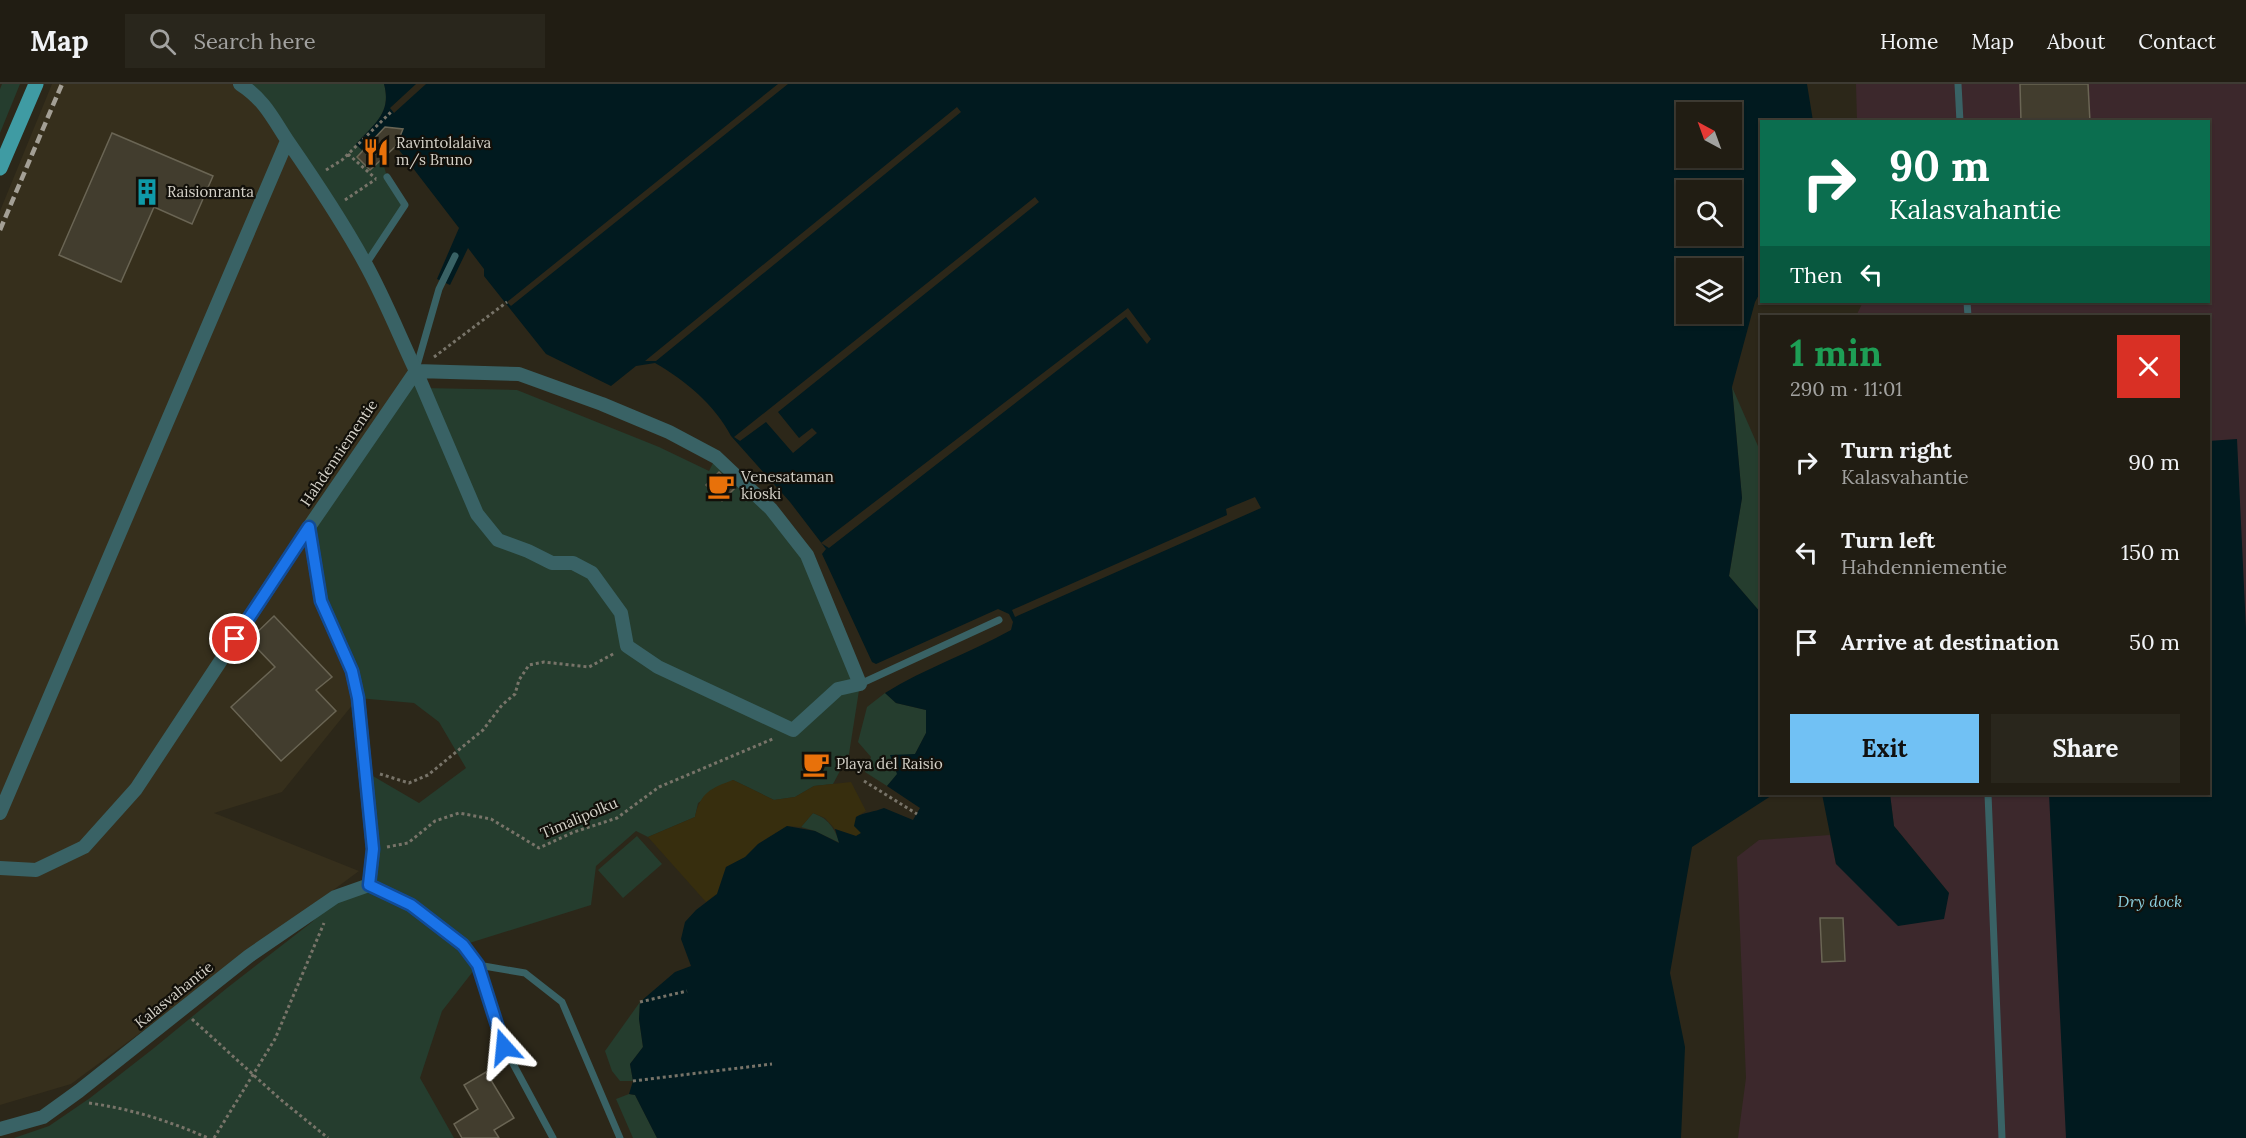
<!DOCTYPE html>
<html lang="en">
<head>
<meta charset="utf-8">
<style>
  :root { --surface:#211d13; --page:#29261c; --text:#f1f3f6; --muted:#a2a2a0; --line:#3e3b33; --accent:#71c1f4 }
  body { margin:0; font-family:Lora,serif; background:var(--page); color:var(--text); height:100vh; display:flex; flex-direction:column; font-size:22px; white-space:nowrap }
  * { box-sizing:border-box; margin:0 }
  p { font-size:20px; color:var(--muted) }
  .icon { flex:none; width:33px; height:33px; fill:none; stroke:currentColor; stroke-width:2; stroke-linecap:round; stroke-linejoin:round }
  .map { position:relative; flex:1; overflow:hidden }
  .drawer { position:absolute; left:1760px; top:231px; width:450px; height:480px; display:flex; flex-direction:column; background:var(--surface); border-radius:0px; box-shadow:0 2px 4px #0004,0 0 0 2px var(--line) }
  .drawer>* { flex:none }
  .top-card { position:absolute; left:1760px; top:36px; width:450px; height:183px; border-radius:0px; box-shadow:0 2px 4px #0004,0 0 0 2px var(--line); background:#0b6e4f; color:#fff; overflow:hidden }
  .needle { width:39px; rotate:319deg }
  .controls { position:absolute; left:1676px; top:18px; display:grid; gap:12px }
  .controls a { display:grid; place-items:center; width:66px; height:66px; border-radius:0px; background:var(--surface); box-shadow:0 2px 4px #0004,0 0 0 2px var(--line); font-size:30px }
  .pin { position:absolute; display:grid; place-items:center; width:51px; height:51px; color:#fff; margin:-26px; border:3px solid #fff; border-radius:50%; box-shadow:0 2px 6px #0007 }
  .me { position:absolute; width:66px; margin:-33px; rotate:342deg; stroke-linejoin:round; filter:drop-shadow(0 0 4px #0008) }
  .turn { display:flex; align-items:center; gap:21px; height:126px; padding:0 30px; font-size:27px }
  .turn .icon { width:78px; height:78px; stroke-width:2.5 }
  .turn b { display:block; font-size:42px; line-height:51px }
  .then { display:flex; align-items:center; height:57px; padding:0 30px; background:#0003; gap:12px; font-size:22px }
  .round { display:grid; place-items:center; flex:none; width:63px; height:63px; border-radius:0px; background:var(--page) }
  .headline { display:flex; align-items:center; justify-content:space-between; height:102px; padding:0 30px }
  h1 { font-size:36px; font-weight:800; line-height:45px; color:#1e9e55 }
  .cta { display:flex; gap:12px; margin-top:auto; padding:12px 30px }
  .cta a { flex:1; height:69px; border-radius:0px; background:var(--accent); color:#111; font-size:24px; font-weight:800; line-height:69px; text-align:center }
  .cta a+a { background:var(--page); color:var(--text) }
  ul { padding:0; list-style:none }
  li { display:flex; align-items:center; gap:18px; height:90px; padding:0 30px }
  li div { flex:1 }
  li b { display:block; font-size:22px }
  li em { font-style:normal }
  header { display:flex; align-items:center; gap:36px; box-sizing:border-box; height:84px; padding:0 30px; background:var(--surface); border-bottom:2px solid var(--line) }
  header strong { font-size:28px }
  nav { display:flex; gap:33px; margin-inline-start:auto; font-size:21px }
  .search { width:420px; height:54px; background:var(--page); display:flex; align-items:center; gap:15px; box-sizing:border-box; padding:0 21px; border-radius:0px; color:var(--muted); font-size:22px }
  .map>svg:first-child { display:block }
  .built { fill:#362f1c }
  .industrial { fill:#3c282c }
  .green { fill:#253d2e }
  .sand { fill:#372e0e }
  .water { fill:#011a1f; fill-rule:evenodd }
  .pier { fill:#2c2719 }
  .building { fill:#423d2e; stroke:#6a6554; stroke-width:1.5 }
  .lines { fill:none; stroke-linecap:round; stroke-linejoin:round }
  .path { stroke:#787469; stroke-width:3; stroke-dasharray:3 3; stroke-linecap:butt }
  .lane { stroke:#396265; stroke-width:7 }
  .street { stroke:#396265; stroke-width:14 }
  .primary { stroke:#3f9ba3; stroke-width:15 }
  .rail { stroke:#a39f95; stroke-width:4.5; stroke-dasharray:9 4.5; stroke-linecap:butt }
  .route-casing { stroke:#114b97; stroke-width:15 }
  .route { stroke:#1a73e8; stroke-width:10 }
  .labels { text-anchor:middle; stroke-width:4.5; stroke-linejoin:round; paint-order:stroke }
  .poi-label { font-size:15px; fill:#d4d1c8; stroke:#12100a; text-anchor:start }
  .street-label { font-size:15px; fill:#d4d1c8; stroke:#12100a }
  .water-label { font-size:16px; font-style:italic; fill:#8cd0df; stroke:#12100a }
</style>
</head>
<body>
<header>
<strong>Map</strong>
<div class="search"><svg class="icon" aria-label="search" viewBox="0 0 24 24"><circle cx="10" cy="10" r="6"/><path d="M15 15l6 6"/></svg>Search here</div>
<nav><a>Home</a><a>Map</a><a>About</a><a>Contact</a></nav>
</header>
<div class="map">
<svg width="2246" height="1054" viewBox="0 0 2246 1054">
  <rect width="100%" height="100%" fill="#2c2719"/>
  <path class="built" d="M 52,0 L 240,0 L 314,93 L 416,287 L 358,614 L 282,708 L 214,729 L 359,787 L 71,1000 L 0,1021 L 0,127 Z"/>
  <path class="industrial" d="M 1856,0 L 2246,0 L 2246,1054 L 1738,1054 L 1746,994 L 1737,773 L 1759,756 L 1830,751 L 1836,780 L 1949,809 L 1894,742 L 1890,710 L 2208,710 L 2208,232 L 1856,232 L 1863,218 L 2208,218 L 2208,38 L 1857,37 Z"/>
  <path class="green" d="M 2,0 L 20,0 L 0,49 L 0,5 Z
    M 240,0 L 384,0 C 392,29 374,40 356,60 L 369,73 L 379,64 L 387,93 L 405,121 L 366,180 L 314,93 Z
    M 416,287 L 423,304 L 517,306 L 659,363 L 709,387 L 716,373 L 807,471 L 860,600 L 849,670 L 833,700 L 814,702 L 795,713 L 774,716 L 733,696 L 698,719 L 695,733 L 648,753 L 636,747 L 596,782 L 591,821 L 463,861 L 478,881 L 442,927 L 420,994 L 454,1054 L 14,1054 L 49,1042 L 90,1014 L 154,964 L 227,904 L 312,838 L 335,813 L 369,801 L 366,688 L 419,719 L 466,684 L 439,638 L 414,619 L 358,614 L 321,517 L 309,443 Z
    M 1732,303 L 1761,369 L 1761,529 L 1729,492 L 1742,414 Z
    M 885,609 L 896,619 L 926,626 L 926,649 L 915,670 L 887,702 L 865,688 L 871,673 L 858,658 L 867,623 Z
    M 813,729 C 829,735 834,744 840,759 L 815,747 L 801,743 Z
    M 637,752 L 662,780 L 623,814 L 598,786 Z
    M 640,918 L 639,935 L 643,963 L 630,980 L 633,997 L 620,997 L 612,987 L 605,967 Z
    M 629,1010 L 635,1011 L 657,1054 L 633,1054 L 616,1015 Z"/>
  <path class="sand" d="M 733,696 L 774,716 L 795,713 L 814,702 L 851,698 L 866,727 L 856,733 L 861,749 L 856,752 L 835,745 L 825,734 L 813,729 L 801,743 L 787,742 L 758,760 L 746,773 L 726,783 L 717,810 L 706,818 L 648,753 L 695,733 C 700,709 711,704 733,696 Z"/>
  <path class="water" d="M 384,0 L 1807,0 L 1813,37 L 1761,38 L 1761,207 L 1755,218 L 1732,303 L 1742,414 L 1729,492 L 1761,529 L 1761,710 L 1774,710 L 1692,763 L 1670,889 L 1685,963 L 1681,1054 L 657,1054 L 635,1011 L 629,1010 L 633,997 L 630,980 L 643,963 L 639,935 L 640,918 L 675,888 L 691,882 L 681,855 L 685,838 L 696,826 L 717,810 L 726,783 L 745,773 L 758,760 L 787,742 L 815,747 L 839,759 L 835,745 L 856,752 L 861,749 L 854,742 L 856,733 C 865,728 874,728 884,724 L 913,736 L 920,724 L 887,702 L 897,690 L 890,671 L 915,670 L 926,649 L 926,626 L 896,619 L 885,609 C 925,584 970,569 1011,546 L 1013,538 L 1009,530 L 998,525 L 876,580 L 872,578 L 822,470 L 826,465 L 790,418 L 731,352 C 715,321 685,296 655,279 L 636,282 L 611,302 L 546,270 L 484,192 L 484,185 L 468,164 L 450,201 L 437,195 L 459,144 L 396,62 L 402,45 L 385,43 L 362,66 L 356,60 C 374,40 392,29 384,0 ZM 1686,28 L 1731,28 L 1731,74 L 1686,74 ZM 1686,106 L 1731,106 L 1731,152 L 1686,152 ZM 1686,184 L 1731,184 L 1731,230 L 1686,230 Z
    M 2237,355 L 2246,545 L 2246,1054 L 2066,1054 L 2049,710 L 2208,710 L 2208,357 Z
    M 1822,710 L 1890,710 L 1894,742 L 1949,809 L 1944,835 L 1898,842 L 1836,780 Z"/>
  <path class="pier" d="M 416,0 L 426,0 L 394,29 L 390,24 Z
    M 778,0 L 788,0 L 511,222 L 507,218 Z
    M 957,23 L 961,28 L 656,277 L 645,277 Z
    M 1035,113 L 1039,118 L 778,328 L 799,354 L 812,344 L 817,349 L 793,369 L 766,338 L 740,357 L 734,353 Z
    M 1128,224 L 1151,255 L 1147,260 L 1126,233 L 829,464 L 821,459 Z
    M 1255,413 L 1261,424 L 1015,533 L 1012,526 L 1227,431 L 1226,425 Z"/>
  <path class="building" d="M 2020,0 L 2088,0 L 2090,38 L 2021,38 Z
    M 385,43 L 403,45 L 396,62 L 370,86 L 357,73 Z
    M 112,49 L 213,92 L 192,140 L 154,123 L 121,198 L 59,171 Z
    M 719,388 L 735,404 L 722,417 L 706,401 Z
    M 274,532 L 332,593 L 316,606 L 336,627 L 281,677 L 231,623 L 275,583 L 249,556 Z
    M 1820,834 L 1843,834 L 1845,877 L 1822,878 Z
    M 486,988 L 514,1034 L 494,1046 L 499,1054 L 462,1054 L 454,1040 L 478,1025 L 464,1001 Z"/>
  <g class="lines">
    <path class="path" d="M 348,70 L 376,95
      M 326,86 L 342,76 L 392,27
      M 345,116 L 376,95
      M 434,273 L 507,218
      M 380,690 L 409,699 L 428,691 L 483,646 L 502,621 L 515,610 L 519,596 L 529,581 L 544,578 L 589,583 L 615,569
      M 864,697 L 917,730
      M 387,763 L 408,759 L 435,737 L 459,729 L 491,735 L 539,764 L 574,748 L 617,734 L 659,703 L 775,654
      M 640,918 L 687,907
      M 192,935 L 280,1015 L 328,1054
      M 633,997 L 772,980
      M 89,1019 C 132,1025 169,1037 208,1054
      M 214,1054 L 275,955 L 324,839"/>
    <path class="lane" d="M 1958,0 L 1960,38
      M 366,180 L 405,121 L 387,93
      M 1967,218 L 1968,232
      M 416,285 L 439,205 L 455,172
      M 860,600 L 999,536
      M 1988,710 L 2002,1054
      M 463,861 L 478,881 L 504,963 L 553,1054
      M 478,881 L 525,889 L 562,918 L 620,1054"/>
    <path class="street" d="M 416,287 L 519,290 L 602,320 L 669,348 L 716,373 L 771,425 L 807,471 L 860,600 L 838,605 L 793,646 L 658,583 L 627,562 L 621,529 L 592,489 L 573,479 L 552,479 L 528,467 L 498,456 L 477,430 Z
      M 309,443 L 321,517 L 352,587 L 358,614 L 373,765 L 369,801
      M 0,729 L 287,57
      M 0,784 L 36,786 L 84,763 L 136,705 L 309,443 L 416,287 C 399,251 384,213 365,179 C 342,137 316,98 289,59 C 273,35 265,16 240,0
      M 0,1045 L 43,1033 L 79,1007 L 249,872 L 335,813 L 369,801 L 411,821 L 463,861"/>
    <path class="primary" d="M 0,84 L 36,0"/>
    <path class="rail" d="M 0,146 L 62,0"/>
  </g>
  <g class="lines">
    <defs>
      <path id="route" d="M 235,555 L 309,443 L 321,517 L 352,587 L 358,614 L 373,765 L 369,801 L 411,821 L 463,861 L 478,881 L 504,963"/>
    </defs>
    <use href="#route" class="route-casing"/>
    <use href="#route" class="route"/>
  </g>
  <defs>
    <symbol id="restaurant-bare" viewBox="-9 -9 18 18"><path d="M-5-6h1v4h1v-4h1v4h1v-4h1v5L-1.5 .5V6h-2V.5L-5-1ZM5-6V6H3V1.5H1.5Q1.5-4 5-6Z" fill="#e8710a" stroke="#12100a" stroke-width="2.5" paint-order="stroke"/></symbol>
    <symbol id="building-bare" viewBox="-9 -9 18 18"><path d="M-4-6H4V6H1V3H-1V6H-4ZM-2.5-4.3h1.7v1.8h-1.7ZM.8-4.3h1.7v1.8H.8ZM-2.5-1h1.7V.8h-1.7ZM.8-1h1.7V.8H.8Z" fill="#0f9aa8" stroke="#12100a" stroke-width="2.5" paint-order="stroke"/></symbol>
    <symbol id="cafe-bare" viewBox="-9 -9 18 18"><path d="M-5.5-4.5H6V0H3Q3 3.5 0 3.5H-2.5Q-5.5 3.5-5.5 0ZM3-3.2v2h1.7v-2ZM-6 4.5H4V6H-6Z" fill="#e8710a" stroke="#12100a" stroke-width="2.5" paint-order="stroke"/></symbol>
  </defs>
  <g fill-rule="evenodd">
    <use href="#restaurant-bare" x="357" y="49" width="38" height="38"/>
    <use href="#building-bare" x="128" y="89" width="38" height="38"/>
    <use href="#cafe-bare" x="702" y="383" width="38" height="38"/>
    <use href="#cafe-bare" x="797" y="661" width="38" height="38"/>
  </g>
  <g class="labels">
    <g class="poi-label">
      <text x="396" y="64">Ravintolalaiva<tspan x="396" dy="17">m/s Bruno</tspan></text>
      <text x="167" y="113">Raisionranta</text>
      <text x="741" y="398">Venesataman<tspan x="741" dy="17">kioski</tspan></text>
      <text x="836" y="685">Playa del Raisio</text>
    </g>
    <g class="street-label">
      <text transform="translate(339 369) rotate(-56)" y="5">Hahdenniementie</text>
      <text transform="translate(579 734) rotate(-23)" y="5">Timalipolku</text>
      <text transform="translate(174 911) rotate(-39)" y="5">Kalasvahantie</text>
    </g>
    <g class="water-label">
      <text x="2150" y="823">Dry dock</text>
    </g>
  </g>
</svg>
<div class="controls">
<a><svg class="needle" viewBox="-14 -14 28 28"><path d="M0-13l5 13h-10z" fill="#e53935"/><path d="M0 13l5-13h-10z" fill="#a2a2a0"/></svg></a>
<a><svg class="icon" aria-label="search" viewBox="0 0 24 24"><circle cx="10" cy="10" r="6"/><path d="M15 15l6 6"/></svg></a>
<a><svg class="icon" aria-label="layers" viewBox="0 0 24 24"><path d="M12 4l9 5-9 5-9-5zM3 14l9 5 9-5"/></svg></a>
</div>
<div class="pin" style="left:235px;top:555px;background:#d93025"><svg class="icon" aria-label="arrive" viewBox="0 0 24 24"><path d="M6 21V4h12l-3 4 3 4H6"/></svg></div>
<svg class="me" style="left:504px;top:963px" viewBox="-20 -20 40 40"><path d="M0-17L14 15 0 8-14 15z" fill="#1a73e8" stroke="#fff" stroke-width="4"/></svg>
<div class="top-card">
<div class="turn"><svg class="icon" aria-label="right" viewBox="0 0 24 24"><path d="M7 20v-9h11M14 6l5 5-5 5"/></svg><div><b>90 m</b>Kalasvahantie</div></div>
<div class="then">Then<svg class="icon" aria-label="left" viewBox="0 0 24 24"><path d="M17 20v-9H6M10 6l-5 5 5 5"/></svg></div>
</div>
<section class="drawer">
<div class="headline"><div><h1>1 min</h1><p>290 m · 11:01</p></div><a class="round" style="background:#d93025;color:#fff"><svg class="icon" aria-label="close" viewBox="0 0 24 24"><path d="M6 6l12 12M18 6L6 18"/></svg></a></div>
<ul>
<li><svg class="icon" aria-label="right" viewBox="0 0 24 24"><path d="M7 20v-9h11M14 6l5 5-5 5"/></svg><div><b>Turn right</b><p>Kalasvahantie</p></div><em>90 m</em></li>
<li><svg class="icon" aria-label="left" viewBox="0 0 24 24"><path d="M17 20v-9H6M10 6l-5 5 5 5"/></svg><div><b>Turn left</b><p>Hahdenniementie</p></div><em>150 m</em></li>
<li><svg class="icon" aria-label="arrive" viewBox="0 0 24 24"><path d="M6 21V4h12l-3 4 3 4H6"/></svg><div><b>Arrive at destination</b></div><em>50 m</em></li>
</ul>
<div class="cta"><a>Exit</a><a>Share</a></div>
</section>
</div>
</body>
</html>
